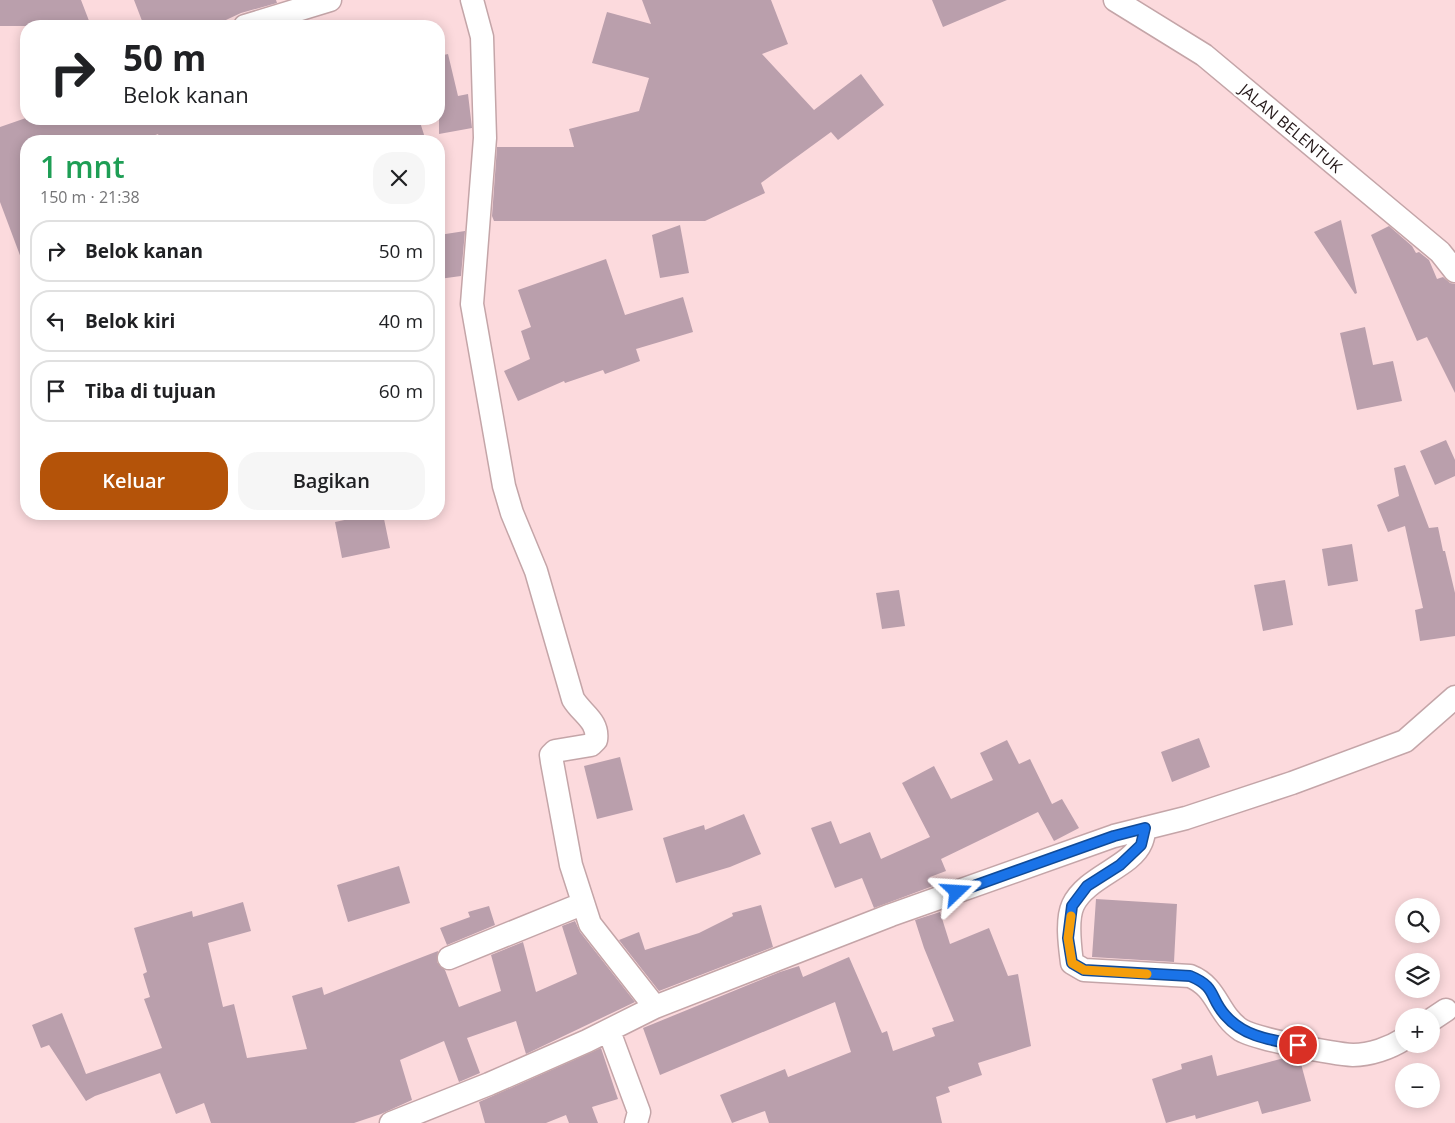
<!DOCTYPE html>
<html lang="id">
<head>
<meta charset="utf-8">
<style>
  :root { --surface:#fff; --page:#f6f6f6; --text:#202124; --muted:#757577; --line:#e0e0e0; --accent:#b45309 }
  body { margin:0; font-family:"Open Sans",sans-serif; background:var(--page); color:var(--text); height:100vh; display:flex; flex-direction:column; font-size:19px; white-space:nowrap }
  * { box-sizing:border-box; margin:0 }
  p { font-size:16px; color:var(--muted) }
  .icon { flex:none; width:28px; height:28px; fill:none; stroke:currentColor; stroke-width:2; stroke-linecap:round; stroke-linejoin:round }
  .map { position:relative; flex:1; overflow:hidden }
  .side { position:absolute; left:20px; top:135px; width:425px; height:385px; display:flex; flex-direction:column; background:var(--surface); border-radius:20px; box-shadow:0 2px 12px #0003 }
  .side>* { flex:none }
  .guide { position:absolute; left:20px; top:20px; width:425px; height:105px; border-radius:20px; box-shadow:0 2px 12px #0003; background:#fff; color:var(--text); overflow:hidden }
  .fabs { position:absolute; left:1395px; top:898px; display:grid; gap:10px }
  .fabs a { display:grid; place-items:center; width:45px; height:45px; border-radius:50%; background:var(--surface); box-shadow:0 2px 12px #0003; font-size:25px }
  .pin { position:absolute; display:grid; place-items:center; width:42px; height:42px; color:#fff; margin:-21px; border:2px solid #fff; border-radius:50%; box-shadow:0 1px 5px #0007 }
  .me { position:absolute; width:55px; margin:-28px; rotate:70deg; stroke-linejoin:round; filter:drop-shadow(0 0 4px #0008) }
  .turn { display:flex; align-items:center; gap:18px; height:105px; padding:0 20px; font-size:22px }
  .turn .icon { width:65px; height:65px; stroke-width:2.5 }
  .turn b { display:block; font-size:35px; line-height:42px }
  .round { display:grid; place-items:center; flex:none; width:52px; height:52px; border-radius:20px; background:var(--page) }
  .overview { display:flex; align-items:center; justify-content:space-between; height:85px; padding:0 20px }
  h1 { font-size:30px; font-weight:600; line-height:38px; color:#1e9e55 }
  .action { display:flex; gap:10px; margin-top:auto; padding:10px 20px }
  .action a { flex:1; height:58px; border-radius:20px; background:var(--accent); color:#fff; font-size:20px; font-weight:600; line-height:58px; text-align:center }
  .action a+a { background:var(--page); color:var(--text) }
  ul { padding:0; list-style:none }
  li { display:flex; align-items:center; gap:15px; height:62px; margin:0 10px 8px; padding:0 10px; border:2px solid var(--line); border-radius:20px }
  li div { flex:1 }
  li b { display:block; font-size:19px }
  li em { font-style:normal }
  .map>svg:first-child { display:block }
  .building { fill:#ba9fac }
  .lines { fill:none; stroke-linecap:round; stroke-linejoin:round }
  .street-casing { stroke:#c4a5a8; stroke-width:25 }
  .street { stroke:#fff; stroke-width:22 }
  .route-casing { stroke:#114b97; stroke-width:12 }
  .route { stroke:#1a73e8; stroke-width:9 }
  .slow { stroke:#f59e0b; stroke-width:9 }
  .labels { text-anchor:middle; stroke-width:4.5; stroke-linejoin:round; paint-order:stroke }
  .street-label { font-size:16px; fill:#241819; stroke:#fff }
</style>
</head>
<body>
<div class="map">
<svg width="1455" height="1123" viewBox="0 0 1455 1123">
  <rect width="100%" height="100%" fill="#fcdadd"/>
  <path class="building" d="M 0,0 L 81,0 L 91,26 L 0,26 Z
    M 134,0 L 276,0 L 277,3 L 241,13 L 213,26 L 144,26 Z
    M 642,0 L 771,0 L 788,44 L 762,54 L 814,110 L 861,74 L 884,105 L 838,140 L 831,132 L 761,183 L 765,193 L 705,221 L 494,221 L 492,216 L 497,147 L 574,147 L 569,129 L 639,111 L 649,78 L 592,63 L 607,12 L 651,24 Z
    M 932,0 L 1007,0 L 943,27 Z
    M 448,54 L 458,96 L 468,94 L 472,128 L 439,134 L 439,56 Z
    M 26,118 L 419,119 L 426,141 L 161,141 L 158,134 L 140,141 L 26,141 L 26,266 L 24,266 L 0,202 L 0,127 Z
    M 1341,220 L 1357,293 L 1355,294 L 1314,232 Z
    M 680,225 L 689,273 L 660,278 L 652,235 Z
    M 1389,226 L 1412,246 L 1416,253 L 1419,252 L 1429,260 L 1437,279 L 1443,277 L 1450,283 L 1455,284 L 1455,393 L 1427,337 L 1417,341 L 1371,235 Z
    M 465,231 L 461,276 L 439,279 L 439,235 Z
    M 606,259 L 625,315 L 683,297 L 693,332 L 636,349 L 640,361 L 605,374 L 603,370 L 565,383 L 564,381 L 518,401 L 504,371 L 530,359 L 521,331 L 531,327 L 518,290 Z
    M 1365,327 L 1373,365 L 1393,361 L 1402,401 L 1357,410 L 1340,333 Z
    M 1446,440 L 1455,460 L 1455,476 L 1435,485 L 1420,451 Z
    M 1405,465 L 1429,528 L 1438,527 L 1443,551 L 1445,551 L 1455,593 L 1455,636 L 1420,641 L 1415,610 L 1423,608 L 1405,526 L 1388,532 L 1377,505 L 1399,496 L 1394,468 Z
    M 373,514 L 383,514 L 390,548 L 342,558 L 335,522 Z
    M 1352,544 L 1358,581 L 1328,586 L 1322,549 Z
    M 1285,580 L 1293,625 L 1263,631 L 1254,585 Z
    M 899,590 L 905,626 L 882,629 L 876,593 Z
    M 1199,738 L 1210,767 L 1172,782 L 1161,752 Z
    M 1007,740 L 1019,764 L 1030,759 L 1052,804 L 1062,799 L 1079,828 L 1054,841 L 1038,812 L 941,859 L 946,871 L 930,877 L 933,886 L 874,908 L 862,878 L 835,888 L 811,828 L 831,821 L 840,844 L 870,832 L 881,859 L 930,837 L 902,783 L 934,766 L 951,799 L 993,780 L 980,753 Z
    M 620,757 L 633,810 L 597,819 L 584,766 Z
    M 744,814 L 761,854 L 730,867 L 676,883 L 663,838 L 704,825 L 705,830 Z
    M 399,866 L 410,903 L 348,922 L 337,885 Z
    M 1096,899 L 1177,904 L 1174,962 L 1092,957 Z
    M 243,902 L 251,931 L 208,943 L 223,1007 L 234,1004 L 247,1058 L 307,1049 L 292,996 L 322,987 L 324,995 L 438,951 L 437,962 L 445,970 L 459,1007 L 501,991 L 491,955 L 523,942 L 536,992 L 577,974 L 562,926 L 575,921 L 580,932 L 635,1002 L 526,1054 L 516,1021 L 467,1038 L 480,1073 L 459,1082 L 444,1041 L 400,1060 L 412,1100 L 381,1114 L 354,1123 L 211,1123 L 204,1103 L 176,1114 L 160,1073 L 95,1096 L 86,1101 L 49,1045 L 41,1048 L 32,1025 L 62,1013 L 86,1074 L 162,1048 L 144,999 L 150,997 L 143,974 L 147,972 L 134,928 L 192,911 L 193,917 Z
    M 761,905 L 773,947 L 659,991 L 619,940 L 639,932 L 645,950 L 699,933 L 733,916 L 732,913 Z
    M 489,906 L 495,925 L 447,945 L 440,928 L 470,917 L 468,912 Z
    M 940,912 L 950,944 L 989,928 L 1008,976 L 1018,974 L 1031,1046 L 978,1063 L 982,1075 L 948,1087 L 950,1092 L 936,1097 L 942,1123 L 769,1123 L 765,1111 L 732,1123 L 720,1095 L 785,1069 L 788,1077 L 851,1052 L 835,1002 L 660,1075 L 643,1028 L 780,972 L 799,966 L 803,977 L 849,957 L 882,1033 L 887,1031 L 893,1051 L 935,1036 L 932,1028 L 954,1021 L 924,948 L 915,920 Z
    M 601,1048 L 618,1099 L 592,1107 L 598,1123 L 569,1123 L 566,1115 L 546,1123 L 485,1123 L 479,1102 Z
    M 1212,1055 L 1217,1076 L 1288,1057 L 1300,1060 L 1311,1101 L 1262,1114 L 1258,1101 L 1196,1119 L 1195,1115 L 1166,1123 L 1152,1079 L 1182,1069 L 1181,1064 Z"/>
  <g class="lines">
    <defs>
      <path id="street" d="M 472,0 L 482,37 L 485,138 L 472,304 L 504,486 L 512,513 L 536,571 L 573,699 C 582,714 599,721 596,740 L 591,745 L 555,751 L 551,755 L 552,762 L 571,865 L 590,924 L 655,1007
        M 1115,0 L 1204,55 L 1440,252 L 1455,271
        M 245,26 L 330,0
        M 1145,828 C 1144,833 1143,839 1141,843 C 1131,867 1086,877 1073,905 C 1066,920 1070,947 1072,963 L 1084,970 L 1190,976 C 1218,987 1217,1014 1241,1030 C 1256,1039 1334,1054 1353,1055 C 1370,1055 1390,1048 1404,1039
        M 449,958 L 582,904
        M 1431,1020 L 1446,1010
        M 609,1031 L 639,1112 L 636,1123
        M 391,1123 L 489,1084 L 587,1041 L 655,1007 L 891,915 L 1114,836 L 1186,818 L 1292,783 L 1405,741 L 1455,697"/>
    </defs>
    <use href="#street" class="street-casing"/>
    <use href="#street" class="street"/>
  </g>
  <g class="lines">
    <defs>
      <path id="route" d="M 957,892 L 1114,836 L 1145,828 L 1141,845 L 1120,865 L 1087,886 L 1072,906 L 1068,938 L 1072,963 L 1084,970 L 1190,976 C 1217,987 1209,997 1225,1015 C 1244,1037 1271,1040 1298,1045"/>
    </defs>
    <use href="#route" class="route-casing"/>
    <use href="#route" class="route"/>
    <path class="slow" d="M 1071,916 L 1068,938 L 1072,963 L 1084,970 L 1147,974"/>
  </g>
  <g class="labels">
    <g class="street-label">
      <text transform="translate(1291 128) rotate(40)" y="6">JALAN BELENTUK</text>
    </g>
  </g>
</svg>
<div class="fabs">
<a><svg class="icon" aria-label="search" viewBox="0 0 24 24"><circle cx="10" cy="10" r="6"/><path d="M15 15l6 6"/></svg></a>
<a><svg class="icon" aria-label="layers" viewBox="0 0 24 24"><path d="M12 4l9 5-9 5-9-5zM3 14l9 5 9-5"/></svg></a>
<a>+</a>
<a>−</a>
</div>
<div class="pin" style="left:1298px;top:1045px;background:#d93025"><svg class="icon" aria-label="arrive" viewBox="0 0 24 24"><path d="M6 21V4h12l-3 4 3 4H6"/></svg></div>
<svg class="me" style="left:957px;top:892px" viewBox="-20 -20 40 40"><path d="M0-17L14 15 0 8-14 15z" fill="#1a73e8" stroke="#fff" stroke-width="4"/></svg>
<div class="guide">
<div class="turn"><svg class="icon" aria-label="right" viewBox="0 0 24 24"><path d="M7 20v-9h11M14 6l5 5-5 5"/></svg><div><b>50 m</b>Belok kanan</div></div>
</div>
<section class="side">
<div class="overview"><div><h1>1 mnt</h1><p>150 m · 21:38</p></div><a class="round"><svg class="icon" aria-label="close" viewBox="0 0 24 24"><path d="M6 6l12 12M18 6L6 18"/></svg></a></div>
<ul>
<li><svg class="icon" aria-label="right" viewBox="0 0 24 24"><path d="M7 20v-9h11M14 6l5 5-5 5"/></svg><div><b>Belok kanan</b></div><em>50 m</em></li>
<li><svg class="icon" aria-label="left" viewBox="0 0 24 24"><path d="M17 20v-9H6M10 6l-5 5 5 5"/></svg><div><b>Belok kiri</b></div><em>40 m</em></li>
<li><svg class="icon" aria-label="arrive" viewBox="0 0 24 24"><path d="M6 21V4h12l-3 4 3 4H6"/></svg><div><b>Tiba di tujuan</b></div><em>60 m</em></li>
</ul>
<div class="action"><a>Keluar</a><a>Bagikan</a></div>
</section>
</div>
</body>
</html>
